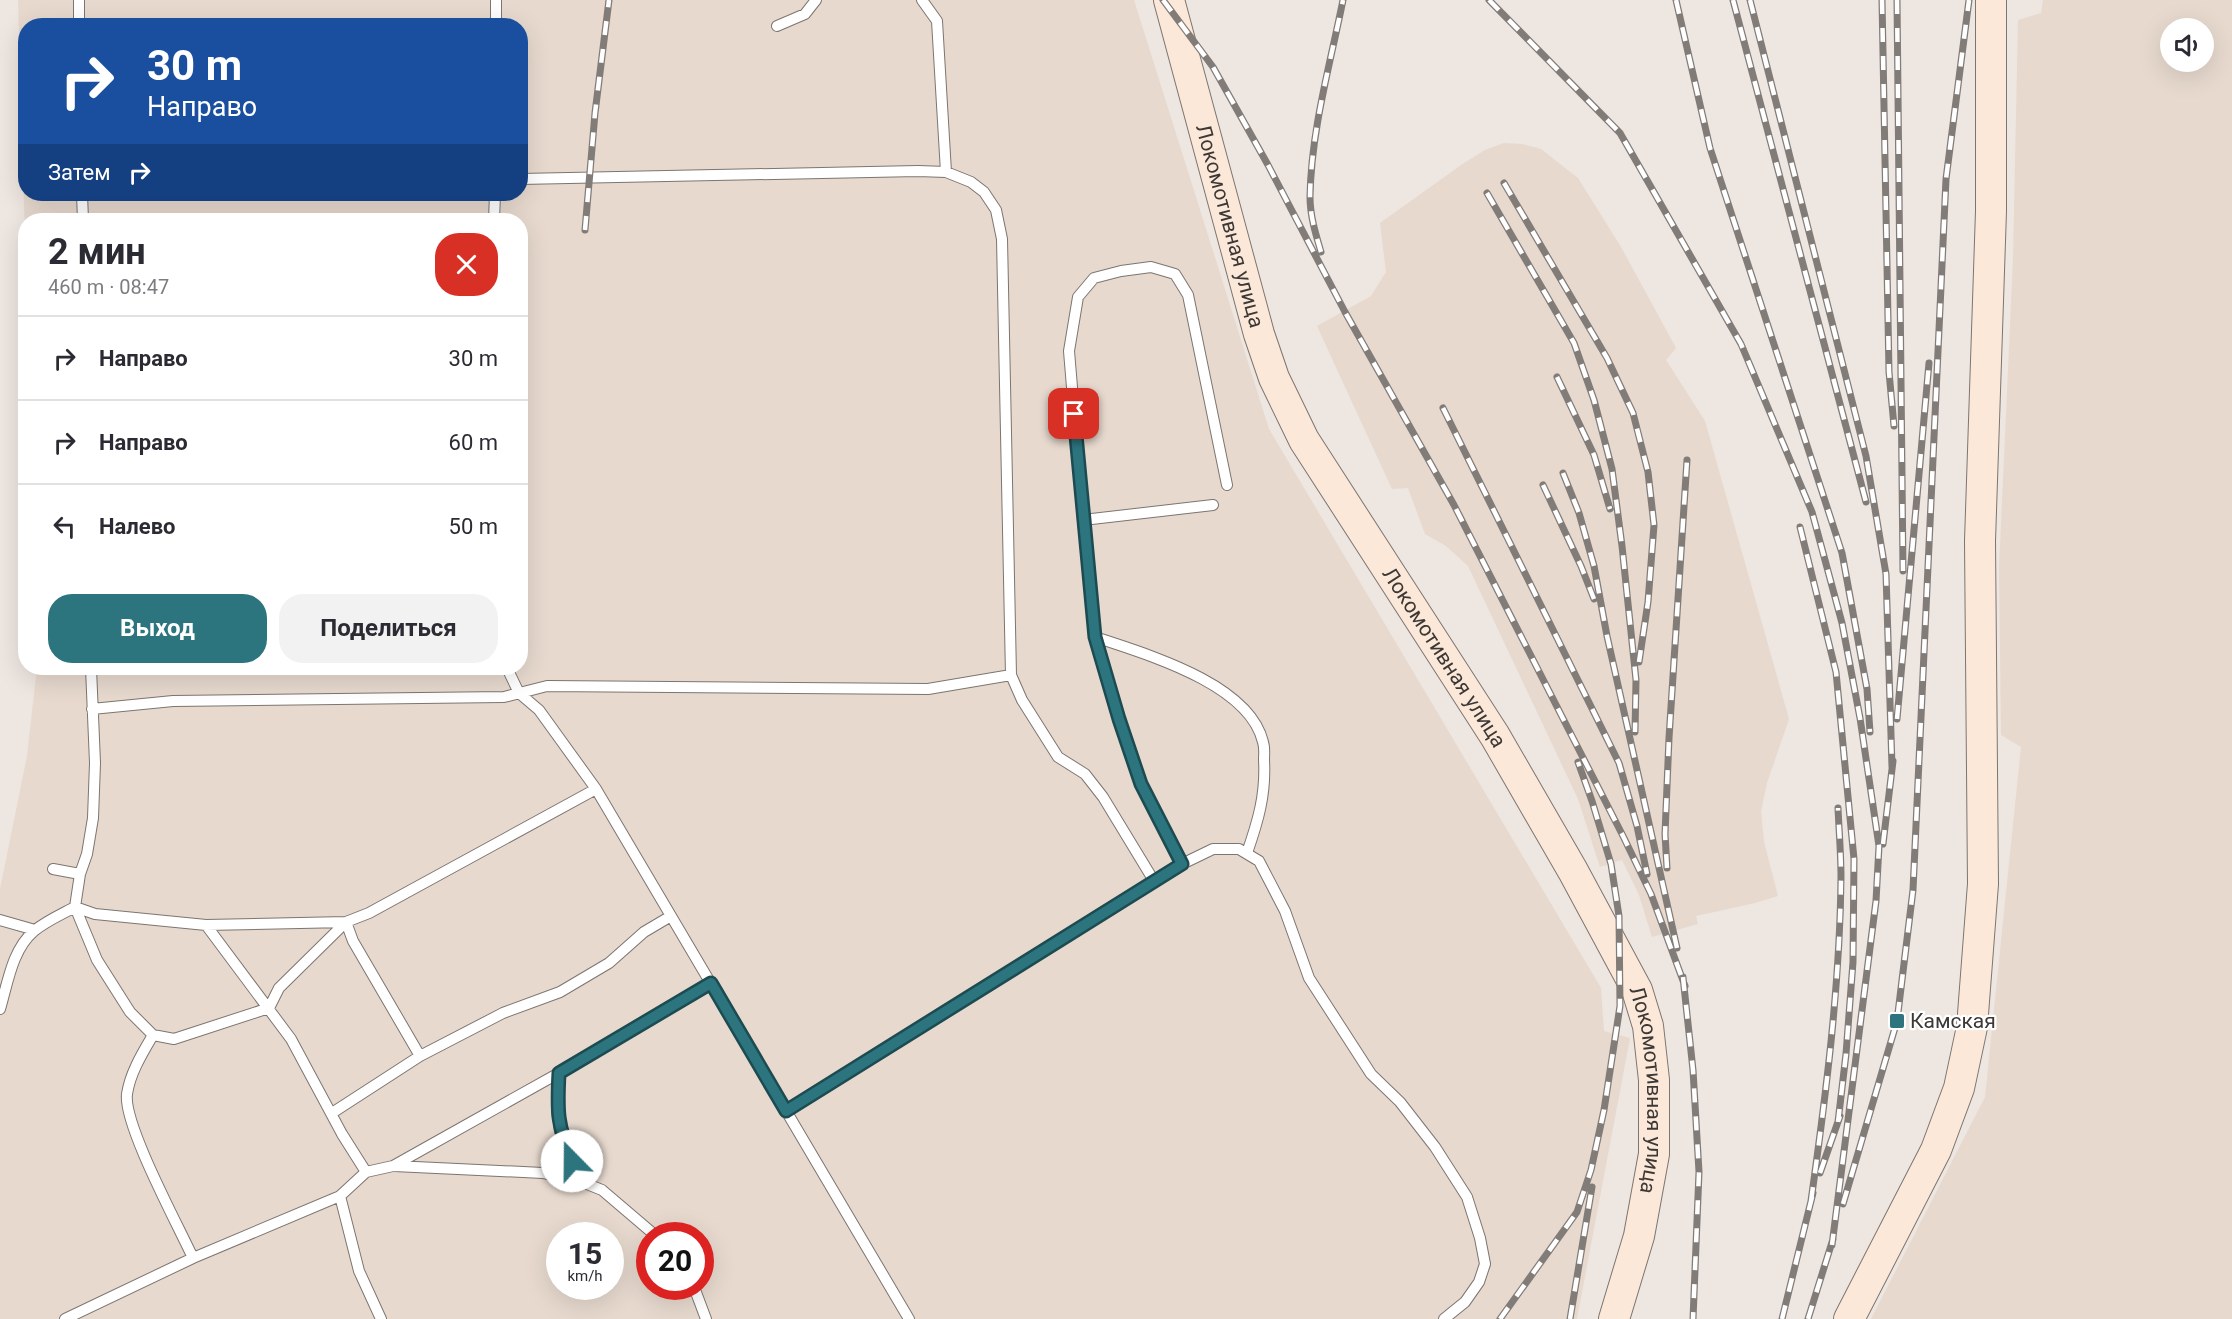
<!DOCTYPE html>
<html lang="ru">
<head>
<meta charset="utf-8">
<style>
  :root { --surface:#fff; --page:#f2f2f3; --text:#2b2b33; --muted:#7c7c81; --line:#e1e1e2; --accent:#2c747e }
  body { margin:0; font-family:Roboto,sans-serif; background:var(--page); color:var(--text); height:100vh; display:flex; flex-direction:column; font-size:22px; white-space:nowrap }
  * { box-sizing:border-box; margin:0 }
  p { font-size:20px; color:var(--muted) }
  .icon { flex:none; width:33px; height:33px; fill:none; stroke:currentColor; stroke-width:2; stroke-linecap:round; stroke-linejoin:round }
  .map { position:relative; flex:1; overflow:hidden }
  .sheet { position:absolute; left:18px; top:213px; width:510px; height:462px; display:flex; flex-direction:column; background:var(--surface); border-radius:24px; box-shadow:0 6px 24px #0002 }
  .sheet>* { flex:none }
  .hud { position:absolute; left:18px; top:18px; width:510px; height:183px; border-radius:24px; box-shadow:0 6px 24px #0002; background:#1a4fa0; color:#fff; overflow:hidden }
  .controls { position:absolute; left:2160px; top:18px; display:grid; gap:12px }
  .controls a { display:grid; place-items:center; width:54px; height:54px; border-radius:50%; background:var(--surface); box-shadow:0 6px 24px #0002; font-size:30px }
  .speed { position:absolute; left:546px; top:1222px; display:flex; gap:12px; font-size:30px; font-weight:700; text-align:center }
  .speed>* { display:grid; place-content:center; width:78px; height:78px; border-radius:50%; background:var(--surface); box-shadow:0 6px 24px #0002; line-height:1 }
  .speed small { font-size:15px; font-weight:400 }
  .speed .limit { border:9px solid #d22; background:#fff; color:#111 }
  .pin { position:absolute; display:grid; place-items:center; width:51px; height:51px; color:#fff; margin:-26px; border-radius:12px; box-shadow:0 3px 9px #0006 }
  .me { position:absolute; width:66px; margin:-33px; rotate:338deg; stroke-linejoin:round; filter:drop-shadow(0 0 4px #0008) }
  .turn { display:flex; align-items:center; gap:21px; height:126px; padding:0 30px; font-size:27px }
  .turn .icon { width:78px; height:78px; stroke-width:2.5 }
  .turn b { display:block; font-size:42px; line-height:51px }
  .then { display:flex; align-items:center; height:57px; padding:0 30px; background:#0003; gap:12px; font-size:22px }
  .round { display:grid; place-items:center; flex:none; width:63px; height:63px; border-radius:24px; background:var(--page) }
  .headline { display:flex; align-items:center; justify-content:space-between; height:102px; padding:0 30px }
  h1 { font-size:36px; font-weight:700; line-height:45px }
  .cta { display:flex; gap:12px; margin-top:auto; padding:12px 30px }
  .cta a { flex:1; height:69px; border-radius:24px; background:var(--accent); color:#fff; font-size:24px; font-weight:700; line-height:69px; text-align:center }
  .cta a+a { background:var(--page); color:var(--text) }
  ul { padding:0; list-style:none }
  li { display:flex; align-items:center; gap:18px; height:84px; padding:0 30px; border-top:2px solid var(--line) }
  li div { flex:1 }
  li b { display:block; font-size:22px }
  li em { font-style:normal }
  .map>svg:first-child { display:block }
  .built { fill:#e7d9ce; fill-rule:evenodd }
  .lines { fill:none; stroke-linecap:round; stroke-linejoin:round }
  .lane-casing { stroke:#7c7570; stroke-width:12 }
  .secondary-casing { stroke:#7c7570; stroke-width:32 }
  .lane { stroke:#fff; stroke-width:10 }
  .secondary { stroke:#fce8d8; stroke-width:30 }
  .rail-casing { stroke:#827c79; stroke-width:7 }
  .rail { stroke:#fff; stroke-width:4.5; stroke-dasharray:14; stroke-linecap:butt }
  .route-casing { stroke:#1d4b52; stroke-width:15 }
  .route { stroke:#2c747e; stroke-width:10 }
  .poi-dot { fill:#2c747e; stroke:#fff; stroke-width:2 }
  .labels { text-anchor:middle; stroke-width:4.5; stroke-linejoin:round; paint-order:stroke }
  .street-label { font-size:21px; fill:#3c3836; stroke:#fff }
  .poi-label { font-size:21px; fill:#3c3836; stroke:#fff; text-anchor:start }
</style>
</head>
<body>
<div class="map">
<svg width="2232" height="1319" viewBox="0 0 2232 1319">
  <rect width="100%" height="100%" fill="#eee6e1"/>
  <path class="built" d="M 18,0 L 1134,0 L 1269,429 L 1601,988 L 1604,1031 L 1630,1038 L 1577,1319 L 0,1319 L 0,889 L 27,756 L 37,668 L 520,668 L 520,220 L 26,220 L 25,239 ZM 26,26 L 520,26 L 520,194 L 26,194 ZM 560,1236 L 610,1236 L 610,1287 L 560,1287 ZM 650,1236 L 700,1236 L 700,1287 L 650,1287 Z
    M 2043,0 L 2232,0 L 2232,1319 L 1871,1319 L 1985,1097 L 2021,747 L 2001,735 L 1999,568 L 2013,259 L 2018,20 L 2041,13 ZM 2170,28 L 2204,28 L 2204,62 L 2170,62 Z
    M 1504,143 L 1522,144 L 1541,149 L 1578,178 L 1621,247 L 1676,348 L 1666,360 L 1705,421 L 1789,719 L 1767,783 L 1761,811 L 1764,842 L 1778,896 L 1755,903 L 1696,916 L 1698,924 L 1652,937 L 1639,895 L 1622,860 L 1600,867 L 1578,799 L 1468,566 L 1446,546 L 1425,534 L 1408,488 L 1392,489 L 1317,326 L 1371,296 L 1386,272 L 1380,223 L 1464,163 L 1485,150 Z"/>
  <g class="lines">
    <defs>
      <path id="lane" d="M 79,0 L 79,26
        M 922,0 L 937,21 L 946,172
        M 496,26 L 496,0
        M 777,26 L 805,14 L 816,0
        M 520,179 L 918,171 L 946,172 L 971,182 L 984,192 L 996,210 L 1002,239 L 1011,675 L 1022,700 L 1058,757 L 1085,774 L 1103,797 L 1154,881
        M 82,194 L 83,220
        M 494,220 L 495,194
        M 1083,520 L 1213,505
        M 1095,637 C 1145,654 1249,683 1263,742 C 1265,748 1264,754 1264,760 C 1266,795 1258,821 1247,853
        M 91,668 L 95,763 L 93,818 L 87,854 L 80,874 L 75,907 L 97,960 L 130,1012 L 153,1035 L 174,1039 L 269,1008 L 279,988 L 346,922 L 353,941 L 420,1056
        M 507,668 L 519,693 L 539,710 L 596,789 L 909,1319
        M 92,709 L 173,701 L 504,697 L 547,686 L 928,689 L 1011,675
        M 1182,864 L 1141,784 L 1119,719 L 1095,637 L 1083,520 L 1069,351 L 1078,297 L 1094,278 L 1121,271 L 1151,267 L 1175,274 L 1188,295 L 1227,485
        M 53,869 L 80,874
        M 0,920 L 35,930
        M 206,925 L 291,1039 L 342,1134 L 366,1172 L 340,1196 L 359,1271 L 381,1319
        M 0,1009 C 8,982 12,950 34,931 C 46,921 62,914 75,907 L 95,914 L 206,925 L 346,922 L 369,913 L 596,789
        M 153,1035 C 143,1052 130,1073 127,1094 C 123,1124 178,1225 193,1258
        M 559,1073 L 557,1111 L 561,1135 L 581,1182
        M 786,1111 L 1182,864 L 1213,849 L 1239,849 L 1259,861 L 1285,911 L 1309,978 L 1371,1074 L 1400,1102 L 1435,1147 L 1467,1197 L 1480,1238 L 1485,1264 L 1479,1282 L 1465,1302 L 1444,1319
        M 332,1113 L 420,1056 L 503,1013 L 560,992 L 609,963 L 644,932 L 671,916
        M 394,1166 L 543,1173 L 572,1178 L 602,1190 L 656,1236
        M 366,1172 L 393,1166 L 559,1073 L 711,983
        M 694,1287 L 706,1319
        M 65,1319 L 193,1258 L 340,1196"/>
      <g id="secondary">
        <path id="s1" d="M 1169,0 L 1259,334 L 1274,378 L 1304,440 L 1495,736 L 1573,871 L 1637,990 L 1648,1026 L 1654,1080 L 1654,1154 L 1639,1236 L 1614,1319"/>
        <path d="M 1849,1319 L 1936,1150 L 1959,1088 L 1972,1027 L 1983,884 L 1980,541 L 1991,211 L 1991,0"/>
      </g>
    </defs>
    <use href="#lane" class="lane-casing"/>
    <use href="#secondary" class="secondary-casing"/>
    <use href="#lane" class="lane"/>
    <use href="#secondary" class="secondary"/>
    <defs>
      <path id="rail" d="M 1163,0 L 1213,67 L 1268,165 L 1345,312 L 1454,505 L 1623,836 L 1651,894 L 1685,986
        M 1489,0 L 1620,133 L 1741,344 L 1812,512 L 1842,623 L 1860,718 L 1879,846 L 1876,901 L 1832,1245
        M 1676,0 L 1710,148 L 1842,553 L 1867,689 L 1870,732
        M 1733,0 L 1866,502
        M 1750,0 L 1866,456 L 1886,574 L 1892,767
        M 1882,0 L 1889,372 L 1894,426
        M 1897,0 L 1903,571
        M 1504,183 L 1607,358 L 1633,413 L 1648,472 L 1654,525 L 1648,602 L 1639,662
        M 1487,193 L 1574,343 L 1594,400 L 1612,469 L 1622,546 L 1636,680 L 1635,732
        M 585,230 L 595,113 L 609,0
        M 1321,252 C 1316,235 1310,216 1310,197 C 1311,131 1330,65 1343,0
        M 1557,377 L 1594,455 L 1610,509
        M 1443,408 L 1619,763 L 1637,826 L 1647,874
        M 1563,473 L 1579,513 L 1594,566 L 1607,636 L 1677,948
        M 1543,485 L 1581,566 L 1594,599
        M 1800,527 L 1836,672 L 1854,859 L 1853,962 L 1846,1054 L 1838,1122
        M 1897,719 L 1929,363
        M 1883,844 L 1893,761
        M 1667,868 L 1665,834 L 1669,738 L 1687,460
        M 1683,977 L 1693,1070 L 1699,1172 L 1693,1319
        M 1820,1173 L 1840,1116
        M 1811,1201 C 1826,1094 1840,985 1841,877 C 1841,854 1839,831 1838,808
        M 1843,1204 L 1897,1021 L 1913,890 L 1946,179 L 1969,0
        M 1500,1319 L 1577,1212 L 1591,1170 L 1604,1110 L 1620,1006 L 1619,916 L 1611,864 L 1592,801 L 1578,762
        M 1570,1319 L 1592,1187
        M 1782,1319 L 1813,1193
        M 1808,1319 L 1833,1239"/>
    </defs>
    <use href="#rail" class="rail-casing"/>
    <use href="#rail" class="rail"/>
  </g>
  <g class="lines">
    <defs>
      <path id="route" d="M 572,1161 C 557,1125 557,1111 559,1073 L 711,983 L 786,1111 L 1182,864 L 1141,784 L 1119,719 L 1095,637 L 1074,414"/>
    </defs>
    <use href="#route" class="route-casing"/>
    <use href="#route" class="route"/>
  </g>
  <rect class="poi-dot" x="1889" y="1013" width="16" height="16" rx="3"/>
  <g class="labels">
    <g class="street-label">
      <text dy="7" stroke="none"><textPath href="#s1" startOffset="234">Локомотивная улица</textPath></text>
      <text dy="7" stroke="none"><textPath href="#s1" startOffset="720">Локомотивная улица</textPath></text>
      <text dy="7" stroke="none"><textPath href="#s1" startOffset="1206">Локомотивная улица</textPath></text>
    </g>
    <g class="poi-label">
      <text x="1910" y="1028">Камская</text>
    </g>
  </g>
</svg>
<div class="controls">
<a><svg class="icon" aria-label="sound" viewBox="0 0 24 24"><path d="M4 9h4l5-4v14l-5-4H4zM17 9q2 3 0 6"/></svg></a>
</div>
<div class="speed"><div>15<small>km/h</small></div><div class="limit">20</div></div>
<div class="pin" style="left:1074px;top:414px;background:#d93025"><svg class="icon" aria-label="arrive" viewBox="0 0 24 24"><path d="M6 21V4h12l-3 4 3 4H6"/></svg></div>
<svg class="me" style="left:572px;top:1161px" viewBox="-20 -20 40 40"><circle r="19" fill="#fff"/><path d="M0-13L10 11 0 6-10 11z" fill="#2c747e"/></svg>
<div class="hud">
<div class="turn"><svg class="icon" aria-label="right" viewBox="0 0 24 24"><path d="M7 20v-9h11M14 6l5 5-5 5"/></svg><div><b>30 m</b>Направо</div></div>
<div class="then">Затем<svg class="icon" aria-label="right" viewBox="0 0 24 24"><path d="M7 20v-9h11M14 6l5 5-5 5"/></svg></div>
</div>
<section class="sheet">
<div class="headline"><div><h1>2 мин</h1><p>460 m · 08:47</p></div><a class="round" style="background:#d93025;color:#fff"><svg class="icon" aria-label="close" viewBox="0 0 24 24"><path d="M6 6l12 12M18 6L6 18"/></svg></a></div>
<ul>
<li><svg class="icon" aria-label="right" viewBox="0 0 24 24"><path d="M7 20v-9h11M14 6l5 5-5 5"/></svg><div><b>Направо</b></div><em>30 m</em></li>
<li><svg class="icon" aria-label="right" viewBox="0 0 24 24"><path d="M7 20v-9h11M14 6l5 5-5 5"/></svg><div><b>Направо</b></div><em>60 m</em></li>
<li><svg class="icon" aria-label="left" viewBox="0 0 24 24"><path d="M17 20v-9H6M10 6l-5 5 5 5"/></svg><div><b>Налево</b></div><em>50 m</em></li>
</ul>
<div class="cta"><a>Выход</a><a>Поделиться</a></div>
</section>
</div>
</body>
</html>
